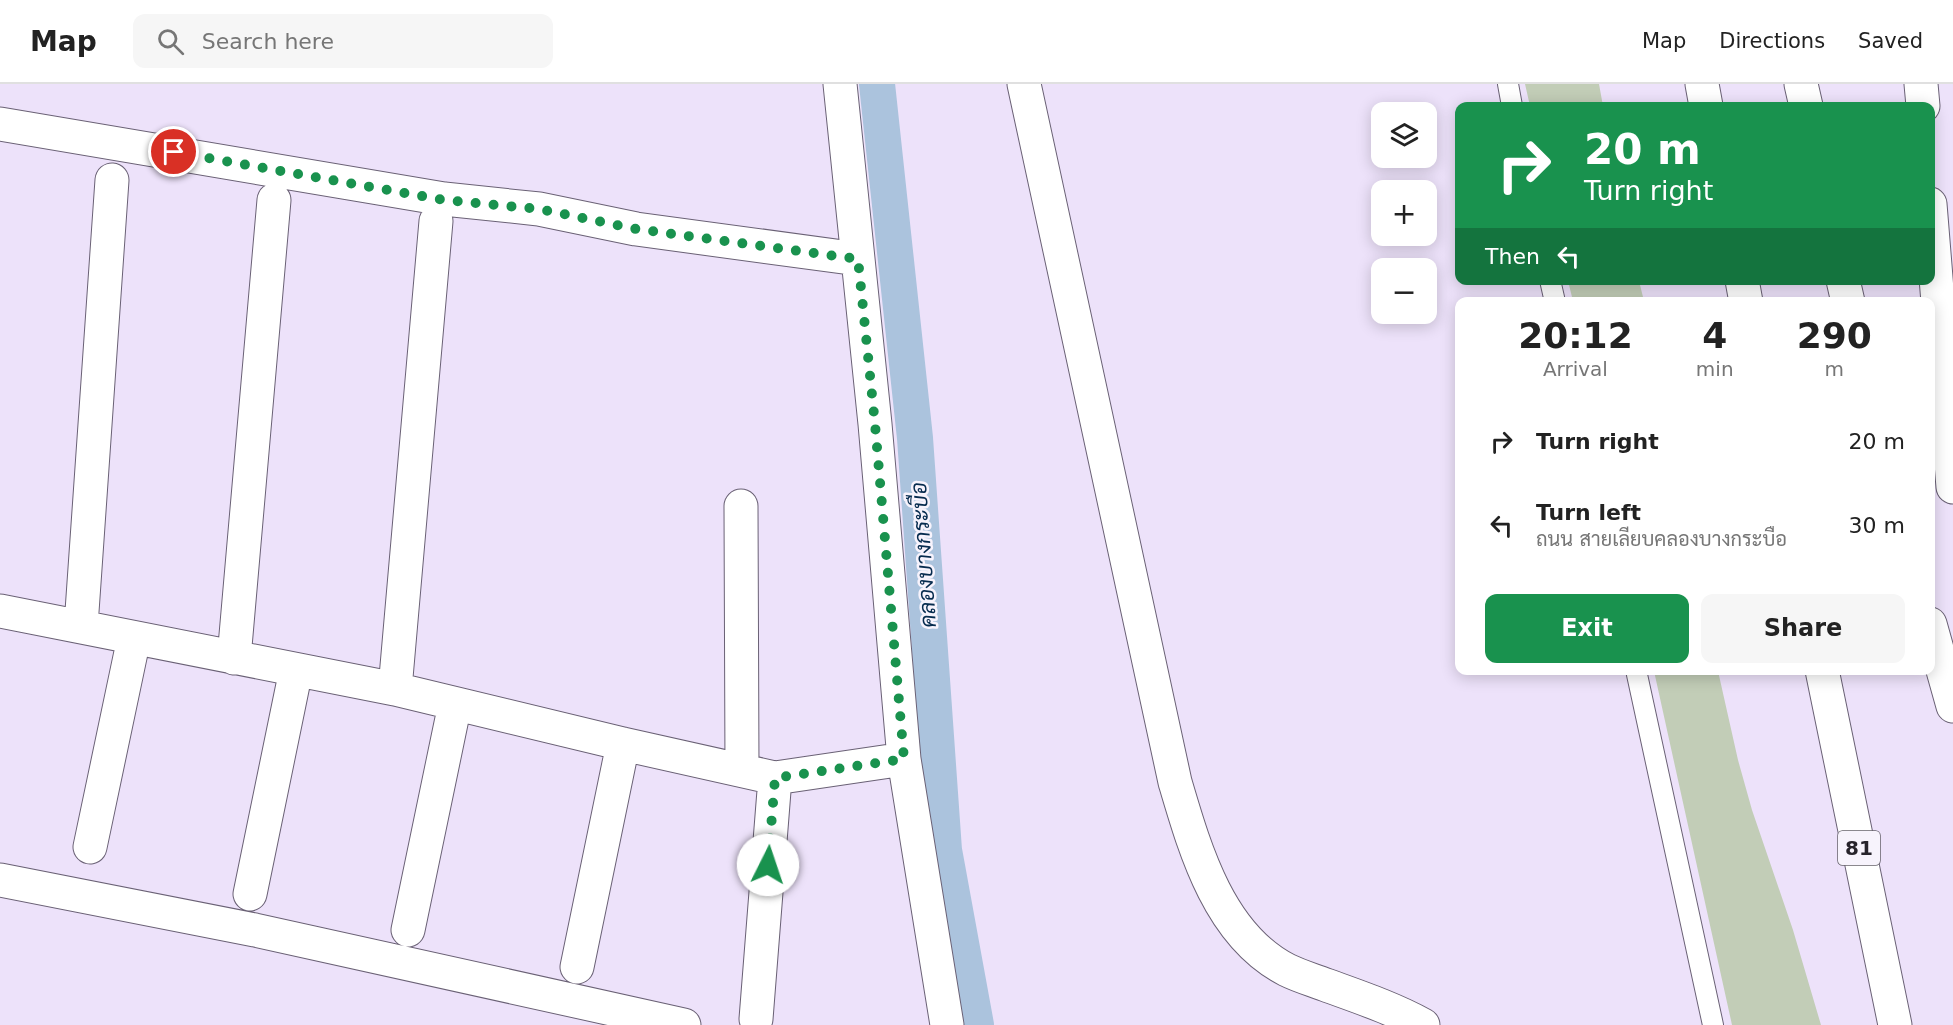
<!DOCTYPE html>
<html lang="en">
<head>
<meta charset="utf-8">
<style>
  :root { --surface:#fff; --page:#f6f6f6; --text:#222; --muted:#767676; --line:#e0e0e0; --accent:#19924e }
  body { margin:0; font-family:"DejaVu Sans",Sarabun,sans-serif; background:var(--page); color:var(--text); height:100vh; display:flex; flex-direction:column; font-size:22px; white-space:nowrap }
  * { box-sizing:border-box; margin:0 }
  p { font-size:20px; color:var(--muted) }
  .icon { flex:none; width:33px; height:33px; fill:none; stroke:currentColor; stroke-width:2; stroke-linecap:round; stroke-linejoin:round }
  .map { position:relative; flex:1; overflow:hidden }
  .sheet { position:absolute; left:1455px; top:213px; width:480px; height:378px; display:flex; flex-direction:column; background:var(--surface); border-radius:12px; box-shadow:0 3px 15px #0003 }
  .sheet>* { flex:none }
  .top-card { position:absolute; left:1455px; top:18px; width:480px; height:183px; border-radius:12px; box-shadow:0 3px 15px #0003; background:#19924e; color:#fff; overflow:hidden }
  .buttons { position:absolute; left:1371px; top:18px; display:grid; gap:12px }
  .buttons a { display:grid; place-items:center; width:66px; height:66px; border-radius:12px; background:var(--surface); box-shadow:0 3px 15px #0003; font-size:30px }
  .pin { position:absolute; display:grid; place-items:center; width:51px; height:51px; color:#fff; margin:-26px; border:3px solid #fff; border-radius:50%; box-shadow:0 2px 6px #0007 }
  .me { position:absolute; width:66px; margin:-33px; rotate:4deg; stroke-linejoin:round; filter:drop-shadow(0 0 4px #0008) }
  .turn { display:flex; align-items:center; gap:21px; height:126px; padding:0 30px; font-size:27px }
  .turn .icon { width:78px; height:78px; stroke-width:2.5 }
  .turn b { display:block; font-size:42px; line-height:51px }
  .then { display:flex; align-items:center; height:57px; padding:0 30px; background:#0003; gap:12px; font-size:22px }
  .eta { display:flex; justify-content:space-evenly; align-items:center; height:102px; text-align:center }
  .eta b { font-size:36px; font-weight:700; line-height:42px }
  .action { display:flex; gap:12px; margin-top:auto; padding:12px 30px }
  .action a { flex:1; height:69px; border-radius:12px; background:var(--accent); color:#fff; font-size:24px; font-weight:700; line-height:69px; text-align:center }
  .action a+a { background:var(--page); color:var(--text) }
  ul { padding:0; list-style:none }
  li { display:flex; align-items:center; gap:18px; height:84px; padding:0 30px }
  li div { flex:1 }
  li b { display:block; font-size:22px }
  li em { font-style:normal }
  header { display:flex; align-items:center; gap:36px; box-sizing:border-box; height:84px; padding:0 30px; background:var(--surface); border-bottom:2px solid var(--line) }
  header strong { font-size:28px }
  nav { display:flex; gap:33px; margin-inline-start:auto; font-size:21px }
  .search { width:420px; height:54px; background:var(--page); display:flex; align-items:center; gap:15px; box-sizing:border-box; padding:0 21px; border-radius:12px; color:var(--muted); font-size:22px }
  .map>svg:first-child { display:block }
  .green { fill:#c2cdb7 }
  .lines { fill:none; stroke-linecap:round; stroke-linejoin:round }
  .canal { stroke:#abc3dd; stroke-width:36 }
  .service-casing { stroke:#6a6175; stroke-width:22 }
  .minor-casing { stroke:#6a6175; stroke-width:35 }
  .motorway-casing { stroke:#6a6175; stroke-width:35 }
  .service { stroke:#fff; stroke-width:20 }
  .minor { stroke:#fff; stroke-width:33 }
  .motorway { stroke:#fff; stroke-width:33 }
  .route { stroke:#19924e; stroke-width:10; stroke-dasharray:0 18 }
  .labels { text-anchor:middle; stroke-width:5; stroke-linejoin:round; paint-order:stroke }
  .shield { fill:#f7f3fc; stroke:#65616a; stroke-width:1.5 }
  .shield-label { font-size:20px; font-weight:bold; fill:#27232b }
  .water-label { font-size:22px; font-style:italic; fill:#062b4e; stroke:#f7f3fc }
</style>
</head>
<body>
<header>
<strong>Map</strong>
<div class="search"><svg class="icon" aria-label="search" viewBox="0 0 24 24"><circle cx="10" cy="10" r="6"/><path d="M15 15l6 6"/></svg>Search here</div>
<nav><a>Map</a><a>Directions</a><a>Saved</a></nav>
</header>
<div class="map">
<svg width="1953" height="941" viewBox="0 0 1953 941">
  <rect width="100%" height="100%" fill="#ede2fa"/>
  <path class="green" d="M 1525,0 L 1599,0 L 1603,22 L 1530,22 Z
    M 1568,197 L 1639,197 L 1644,217 L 1573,217 Z
    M 1654,587 L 1718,587 L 1738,676 L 1752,726 L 1793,846 L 1821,941 L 1732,941 Z"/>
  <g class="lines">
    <path class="canal" d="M 877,0 L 915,354 L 944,766 L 976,941"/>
    <defs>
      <path id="service" d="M 1508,0 L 1512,22
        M 1550,196 L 1555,218
        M 1636,586 L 1713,941"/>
      <path id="minor" d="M 840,0 L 875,340 L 904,675 L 947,941
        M 1024,0 L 1175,698 C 1195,766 1219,851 1287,886 C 1299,892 1313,896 1326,901 C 1359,913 1392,924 1423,941
        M 0,40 L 444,115 L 539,125 L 636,145 L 858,175
        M 741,422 L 742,686
        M 0,527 L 395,605 L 623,660 L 775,694 L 904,675
        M 81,542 L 112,96
        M 234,574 L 274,116
        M 395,605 L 436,137
        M 90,763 L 134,554
        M 0,796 L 255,846 L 684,941
        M 250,810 L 296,586
        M 408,846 L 455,620
        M 577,883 L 623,660
        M 756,935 L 775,694"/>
      <path id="motorway" d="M 1702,0 L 1706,22
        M 1801,0 L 1806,22
        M 1921,0 L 1923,22
        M 1930,120 L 1953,403
        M 1742,196 L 1746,218
        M 1843,196 L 1848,218
        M 1930,540 L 1953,622
        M 1822,586 L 1895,941"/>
    </defs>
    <use href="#service" class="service-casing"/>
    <use href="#minor" class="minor-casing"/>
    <use href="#motorway" class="motorway-casing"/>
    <use href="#service" class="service"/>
    <use href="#minor" class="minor"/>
    <use href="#motorway" class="motorway"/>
  </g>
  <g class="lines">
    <path class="route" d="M 174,68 L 444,116 L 539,125 L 636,145 L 858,175 L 875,340 L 904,675 L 775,694 L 768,781"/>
  </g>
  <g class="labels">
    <rect class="shield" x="1838" y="747" width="42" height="34" rx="4.5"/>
    <g class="shield-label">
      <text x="1859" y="771">81</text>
    </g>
    <g class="water-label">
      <text transform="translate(923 471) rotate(-94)" y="8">คลองบางกระบือ</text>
    </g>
  </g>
</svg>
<div class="buttons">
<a><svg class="icon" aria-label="layers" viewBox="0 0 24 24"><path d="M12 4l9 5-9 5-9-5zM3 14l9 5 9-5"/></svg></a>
<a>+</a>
<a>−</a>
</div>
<div class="pin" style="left:174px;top:68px;background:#d93025"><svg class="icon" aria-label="arrive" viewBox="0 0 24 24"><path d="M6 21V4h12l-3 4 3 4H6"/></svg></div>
<svg class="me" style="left:768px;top:781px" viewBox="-20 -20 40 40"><circle r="19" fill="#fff"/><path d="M0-13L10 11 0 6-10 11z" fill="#19924e"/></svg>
<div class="top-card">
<div class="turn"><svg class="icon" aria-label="right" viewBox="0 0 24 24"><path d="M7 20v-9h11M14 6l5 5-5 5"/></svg><div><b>20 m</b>Turn right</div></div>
<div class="then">Then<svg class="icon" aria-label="left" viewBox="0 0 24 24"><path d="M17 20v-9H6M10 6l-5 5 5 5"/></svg></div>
</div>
<section class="sheet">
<div class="eta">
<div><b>20:12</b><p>Arrival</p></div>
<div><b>4</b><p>min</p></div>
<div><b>290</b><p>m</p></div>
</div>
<ul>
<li><svg class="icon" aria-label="right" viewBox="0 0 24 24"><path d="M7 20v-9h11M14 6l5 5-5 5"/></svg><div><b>Turn right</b></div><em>20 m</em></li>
<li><svg class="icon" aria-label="left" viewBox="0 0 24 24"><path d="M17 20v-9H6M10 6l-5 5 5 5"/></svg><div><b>Turn left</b><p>ถนน สายเลียบคลองบางกระบือ</p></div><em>30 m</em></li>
</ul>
<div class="action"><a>Exit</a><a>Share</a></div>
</section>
</div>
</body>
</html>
